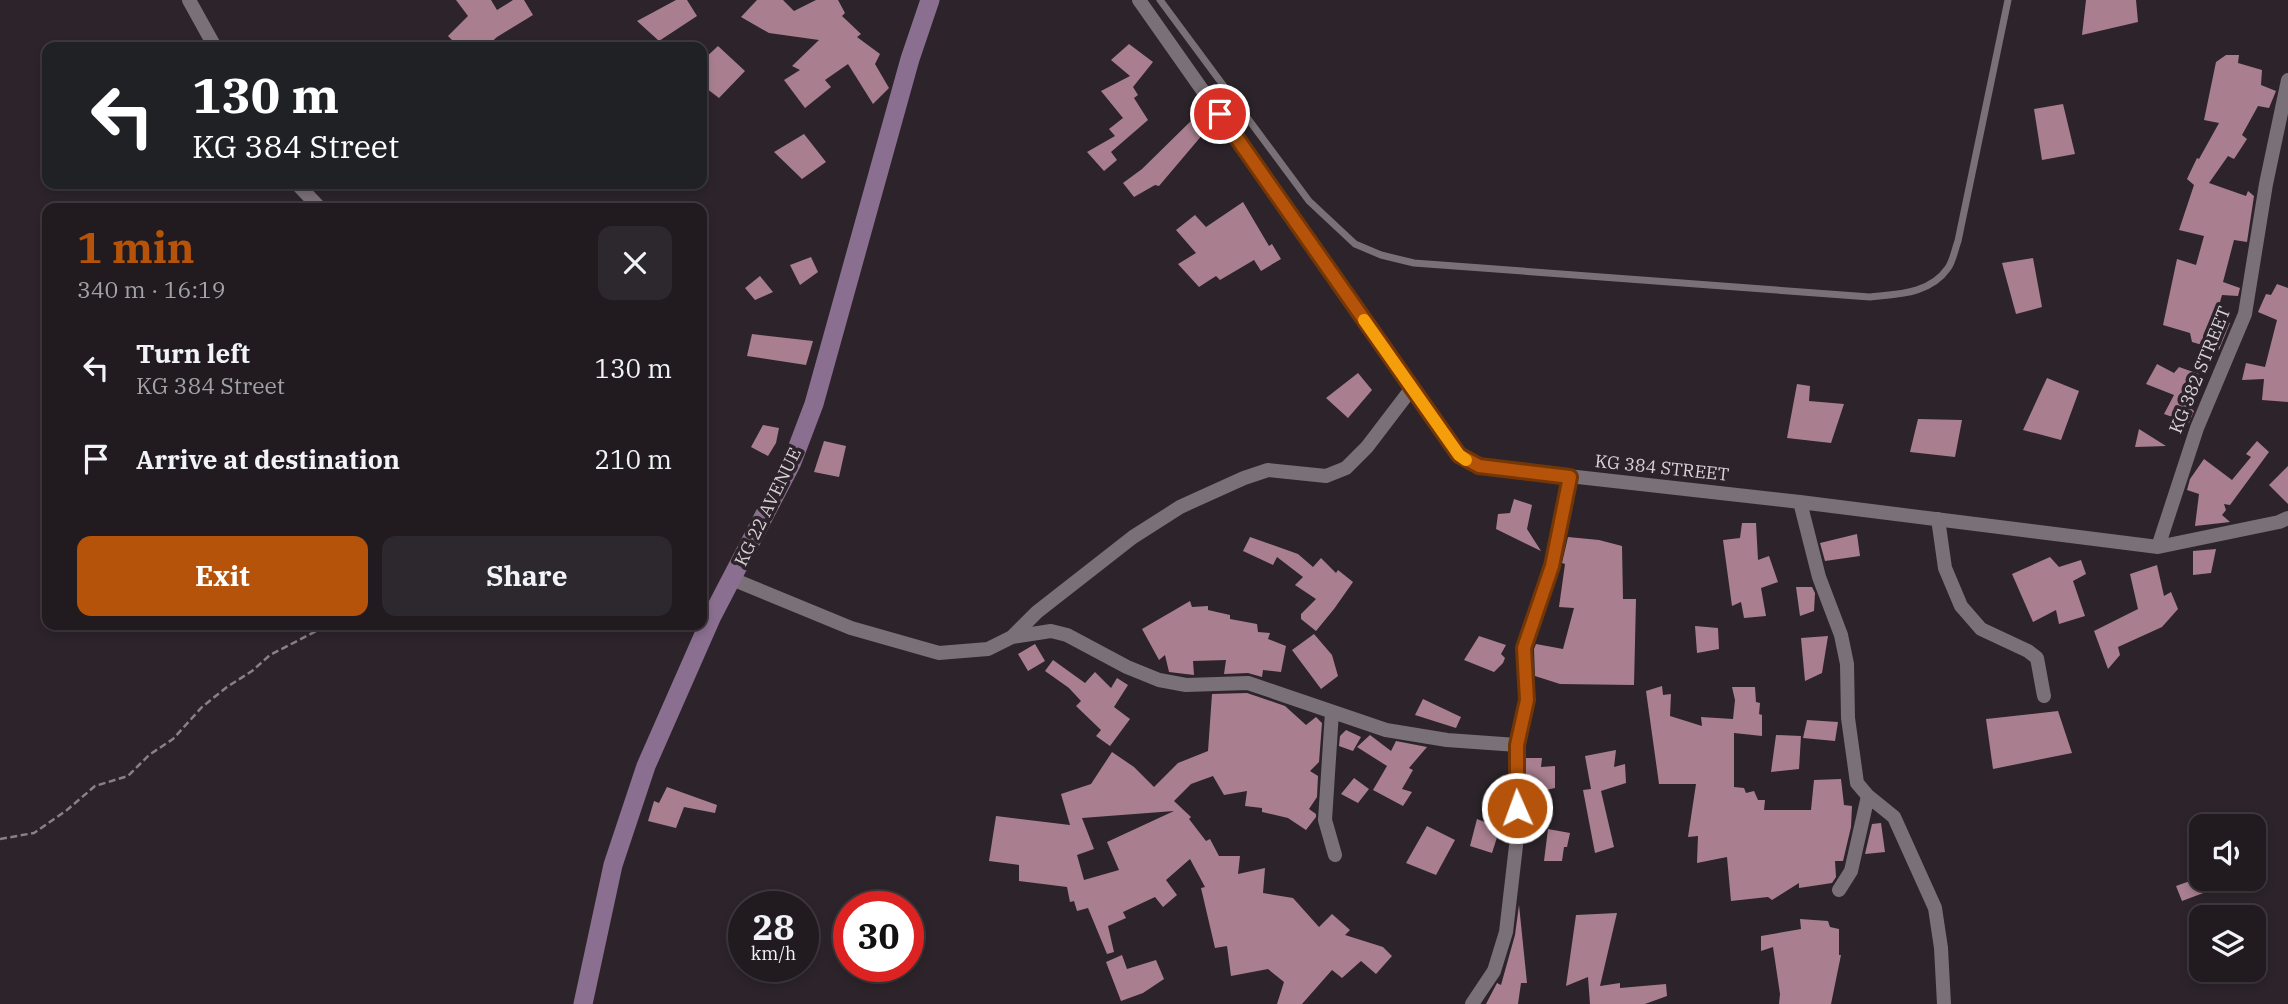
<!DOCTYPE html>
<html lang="en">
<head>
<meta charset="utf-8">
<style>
  :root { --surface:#211b20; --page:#2d282d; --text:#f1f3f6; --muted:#a2a1a5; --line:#3e393e; --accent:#b45309 }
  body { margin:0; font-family:"IBM Plex Serif",serif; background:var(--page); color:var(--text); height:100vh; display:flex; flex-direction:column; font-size:26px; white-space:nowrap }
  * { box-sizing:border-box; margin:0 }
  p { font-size:23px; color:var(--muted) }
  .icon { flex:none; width:38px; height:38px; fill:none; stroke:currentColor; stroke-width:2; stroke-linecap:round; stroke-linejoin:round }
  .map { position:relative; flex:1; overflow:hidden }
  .panel { position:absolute; left:42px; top:203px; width:665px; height:427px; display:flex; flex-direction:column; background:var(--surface); border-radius:14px; box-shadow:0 4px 10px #0003,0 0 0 2px var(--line) }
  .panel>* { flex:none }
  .banner { position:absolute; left:42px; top:42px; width:665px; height:147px; border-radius:14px; box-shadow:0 4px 10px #0003,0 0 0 2px var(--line); background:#202124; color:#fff; overflow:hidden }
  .controls { position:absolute; left:2189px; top:814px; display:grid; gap:14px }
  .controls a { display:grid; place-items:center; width:77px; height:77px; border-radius:14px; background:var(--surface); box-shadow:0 4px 10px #0003,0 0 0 2px var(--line); font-size:35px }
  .speed { position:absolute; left:728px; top:891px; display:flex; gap:14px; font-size:35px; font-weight:700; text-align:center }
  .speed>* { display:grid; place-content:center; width:91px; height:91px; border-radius:50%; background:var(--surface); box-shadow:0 4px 10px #0003,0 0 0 2px var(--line); line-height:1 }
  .speed small { font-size:18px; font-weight:400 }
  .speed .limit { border:10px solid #d22; background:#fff; color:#111 }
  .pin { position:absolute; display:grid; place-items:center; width:60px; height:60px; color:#fff; margin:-30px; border:4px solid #fff; border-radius:50%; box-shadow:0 2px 7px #0007 }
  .me { position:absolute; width:77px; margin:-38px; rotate:358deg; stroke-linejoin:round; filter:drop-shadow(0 0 5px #0008) }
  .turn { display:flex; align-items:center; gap:24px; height:147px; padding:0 35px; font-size:32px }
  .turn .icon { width:91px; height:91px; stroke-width:2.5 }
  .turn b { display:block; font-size:49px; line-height:60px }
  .round { display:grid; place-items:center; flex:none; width:74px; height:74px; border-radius:14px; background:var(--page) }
  .overview { display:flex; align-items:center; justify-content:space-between; height:119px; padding:0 35px }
  h1 { font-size:42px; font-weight:700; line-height:52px; color:var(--accent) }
  .button { display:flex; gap:14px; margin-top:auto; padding:14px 35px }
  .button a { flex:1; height:80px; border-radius:14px; background:var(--accent); color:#fff; font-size:28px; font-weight:700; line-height:80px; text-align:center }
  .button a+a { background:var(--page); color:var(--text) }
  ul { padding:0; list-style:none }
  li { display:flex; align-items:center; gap:21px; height:91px; padding:0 35px }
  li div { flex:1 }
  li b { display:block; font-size:26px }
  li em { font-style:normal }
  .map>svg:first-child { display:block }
  .building { fill:#a97f8f; fill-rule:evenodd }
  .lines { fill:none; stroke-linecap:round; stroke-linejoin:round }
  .path { stroke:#888186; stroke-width:2.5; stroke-dasharray:7 3.5; stroke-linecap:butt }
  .lane { stroke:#7a7077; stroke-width:7 }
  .street { stroke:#7a7077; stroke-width:14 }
  .secondary { stroke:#8b6f90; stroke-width:19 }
  .route-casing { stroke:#753606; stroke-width:18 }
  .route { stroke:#b45309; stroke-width:12 }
  .slow { stroke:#f59e0b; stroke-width:12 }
  .labels { text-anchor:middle; stroke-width:7; stroke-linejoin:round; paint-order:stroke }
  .street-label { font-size:18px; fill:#d9d3d7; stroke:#2c242a }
</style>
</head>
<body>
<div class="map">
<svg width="2288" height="1004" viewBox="0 0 2288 1004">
  <rect width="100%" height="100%" fill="#2c242a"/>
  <path class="building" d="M 456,0 L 491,0 L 497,10 L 513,0 L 524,0 L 533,15 L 497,37 L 486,47 L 459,47 L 448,36 L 468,16 Z
    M 676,0 L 687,0 L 697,16 L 659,41 L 637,21 Z
    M 757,0 L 783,0 L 794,11 L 816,0 L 838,0 L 845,13 L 842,16 L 861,34 L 857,37 L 880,54 L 875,64 L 889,88 L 873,104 L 848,64 L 825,80 L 831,87 L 805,108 L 784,80 L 800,70 L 792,66 L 819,40 L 769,33 L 741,17 Z
    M 2086,0 L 2136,0 L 2138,22 L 2082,35 Z
    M 1129,44 L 1153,62 L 1133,87 L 1138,95 L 1134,98 L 1148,120 L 1111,152 L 1117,160 L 1104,171 L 1087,152 L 1115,136 L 1109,129 L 1123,118 L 1101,91 L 1130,76 L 1111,60 Z
    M 718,46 L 745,71 L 719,98 L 702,85 L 702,61 Z
    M 2226,55 L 2239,55 L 2238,63 L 2262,70 L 2261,85 L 2276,91 L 2269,108 L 2258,106 L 2242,135 L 2247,139 L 2234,159 L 2228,156 L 2209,183 L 2246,196 L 2248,191 L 2254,196 L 2247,242 L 2234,240 L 2223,282 L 2240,288 L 2238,296 L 2222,295 L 2216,316 L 2230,323 L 2219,350 L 2192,342 L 2190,333 L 2163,325 L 2177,259 L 2196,265 L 2204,236 L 2179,230 L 2194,185 L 2187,179 L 2197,158 L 2199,159 L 2219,123 L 2204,120 L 2216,62 Z
    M 2063,104 L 2075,154 L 2042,160 L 2034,109 Z
    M 1196,116 L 1209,127 L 1159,186 L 1155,185 L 1134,197 L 1123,183 L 1142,169 Z
    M 804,134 L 826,162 L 802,179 L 774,152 Z
    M 1243,202 L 1269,246 L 1272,244 L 1281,259 L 1261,271 L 1254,260 L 1220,280 L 1216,276 L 1199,287 L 1178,264 L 1196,253 L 1176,230 L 1195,215 L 1206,227 Z
    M 811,257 L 818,272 L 800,285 L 790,265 Z
    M 2033,258 L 2042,307 L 2016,314 L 2002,263 Z
    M 760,276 L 773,292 L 755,300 L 745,288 Z
    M 2277,284 L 2288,288 L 2288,402 L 2262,400 L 2264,379 L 2242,380 L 2246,363 L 2265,367 L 2277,320 L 2258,312 L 2266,294 L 2271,295 Z
    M 752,334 L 813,341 L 806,365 L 747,356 Z
    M 2157,364 L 2174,373 L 2179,367 L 2199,374 L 2188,406 L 2194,411 L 2189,423 L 2164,414 L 2174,395 L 2146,384 Z
    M 1358,373 L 1372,390 L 1348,418 L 1326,398 Z
    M 2047,378 L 2079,391 L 2061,440 L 2023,430 Z
    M 1797,384 L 1810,386 L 1809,401 L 1844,404 L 1831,443 L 1787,438 Z
    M 1918,419 L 1962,420 L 1955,457 L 1910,452 Z
    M 763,425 L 779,428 L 776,443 L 768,456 L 751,447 Z
    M 2139,429 L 2166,446 L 2135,447 Z
    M 824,441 L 846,446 L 839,477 L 814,472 Z
    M 2257,441 L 2269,452 L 2230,505 L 2224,504 L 2226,510 L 2222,515 L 2230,522 L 2195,526 L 2199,494 L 2187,490 L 2190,479 L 2204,459 L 2232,480 L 2251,457 L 2246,454 Z
    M 2288,466 L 2288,504 L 2269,485 Z
    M 1514,499 L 1532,505 L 1527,529 L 1541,551 L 1496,529 L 1498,514 L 1510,513 Z
    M 1742,523 L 1756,523 L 1758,560 L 1769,556 L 1778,582 L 1761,588 L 1766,616 L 1744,618 L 1741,602 L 1732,606 L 1723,540 L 1740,538 Z
    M 1857,534 L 1860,556 L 1825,561 L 1820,543 Z
    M 1250,537 L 1298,554 L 1313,567 L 1321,558 L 1336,573 L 1338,570 L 1353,582 L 1334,609 L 1316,631 L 1301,619 L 1301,614 L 1316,599 L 1295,585 L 1303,577 L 1277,557 L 1273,565 L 1243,551 Z
    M 1568,537 L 1599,540 L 1622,546 L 1623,599 L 1636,599 L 1634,685 L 1560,684 L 1535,676 L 1534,649 L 1536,644 L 1563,649 L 1574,608 L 1559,607 L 1565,564 L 1562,563 Z
    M 2216,549 L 2211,573 L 2193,575 L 2193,551 Z
    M 2050,557 L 2059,567 L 2081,560 L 2086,574 L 2073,581 L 2085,616 L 2059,624 L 2056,610 L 2033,622 L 2012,574 Z
    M 2157,565 L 2164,596 L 2171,592 L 2178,609 L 2162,627 L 2118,647 L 2120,655 L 2108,669 L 2094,631 L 2138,609 L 2130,574 Z
    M 1796,587 L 1812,587 L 1815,593 L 1814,611 L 1800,616 Z
    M 1190,601 L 1192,607 L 1208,606 L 1208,610 L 1230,615 L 1230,619 L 1257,624 L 1258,632 L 1270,633 L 1268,639 L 1286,646 L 1281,672 L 1263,670 L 1262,677 L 1248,673 L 1224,674 L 1226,660 L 1193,661 L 1194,675 L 1169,672 L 1165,655 L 1159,660 L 1142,629 Z
    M 1695,626 L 1718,628 L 1719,649 L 1697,653 Z
    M 1314,634 L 1332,655 L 1338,676 L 1321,689 L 1292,650 Z
    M 1479,636 L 1506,645 L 1501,654 L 1505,658 L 1503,663 L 1494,672 L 1464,660 Z
    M 1828,636 L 1822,673 L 1805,681 L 1801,638 Z
    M 1035,644 L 1045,661 L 1028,671 L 1018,654 Z
    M 1053,660 L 1085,683 L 1095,672 L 1111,688 L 1117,678 L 1128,685 L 1114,707 L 1130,719 L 1110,746 L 1096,736 L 1101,730 L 1076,706 L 1081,701 L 1069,688 L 1045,671 Z
    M 1662,686 L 1663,695 L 1671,694 L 1670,716 L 1702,726 L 1701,717 L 1733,719 L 1735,700 L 1732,687 L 1755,687 L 1756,702 L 1760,703 L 1759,714 L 1762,715 L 1762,736 L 1734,733 L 1734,787 L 1744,788 L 1746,793 L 1754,791 L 1758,800 L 1765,800 L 1764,810 L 1811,810 L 1814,780 L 1841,779 L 1844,805 L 1852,806 L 1851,827 L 1843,861 L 1835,861 L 1836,877 L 1832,883 L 1799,888 L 1799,883 L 1772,900 L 1768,897 L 1731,901 L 1727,857 L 1697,863 L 1698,836 L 1688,837 L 1696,784 L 1659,784 L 1646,691 Z
    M 1247,693 L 1285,706 L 1306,725 L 1316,717 L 1322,723 L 1319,762 L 1310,771 L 1318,776 L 1317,797 L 1309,809 L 1316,814 L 1316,817 L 1306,830 L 1288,818 L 1262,812 L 1262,808 L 1245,806 L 1247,791 L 1224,795 L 1213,776 L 1191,784 L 1174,801 L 1191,817 L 1189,819 L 1206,841 L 1210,839 L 1219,856 L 1240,856 L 1238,874 L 1265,868 L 1263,893 L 1293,898 L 1319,927 L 1332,914 L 1350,930 L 1345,935 L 1383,947 L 1392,956 L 1376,974 L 1361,961 L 1342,978 L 1332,970 L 1302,1004 L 1277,1004 L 1284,982 L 1268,969 L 1231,976 L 1227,946 L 1215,948 L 1201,888 L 1205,887 L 1190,859 L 1166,880 L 1177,895 L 1163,907 L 1155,897 L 1123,912 L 1126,918 L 1108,926 L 1114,952 L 1107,954 L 1088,908 L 1077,911 L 1074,901 L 1070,902 L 1067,887 L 1019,881 L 1019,865 L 989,861 L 996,816 L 1070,825 L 1061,794 L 1091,784 L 1112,752 L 1134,767 L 1154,787 L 1178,763 L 1208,751 L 1212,694 ZM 1174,811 L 1107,842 L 1119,870 L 1084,880 L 1077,855 L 1094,849 L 1082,818 Z
    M 1423,699 L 1461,717 L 1456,728 L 1415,715 Z
    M 2058,711 L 2072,753 L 1993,769 L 1986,719 Z
    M 1807,720 L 1838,722 L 1835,741 L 1803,738 Z
    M 1346,730 L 1361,737 L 1353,751 L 1339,746 L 1340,736 Z
    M 1370,735 L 1391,751 L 1396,741 L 1427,747 L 1409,768 L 1413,770 L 1402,789 L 1412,792 L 1403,806 L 1373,790 L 1387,766 L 1357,747 Z
    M 1776,735 L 1801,736 L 1799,769 L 1771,772 Z
    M 1616,750 L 1614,767 L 1625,764 L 1626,783 L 1601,791 L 1614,847 L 1595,853 L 1583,790 L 1591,789 L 1585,756 Z
    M 1526,758 L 1542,758 L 1541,767 L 1555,766 L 1555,788 L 1525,795 Z
    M 1354,778 L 1369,789 L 1358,803 L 1341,794 Z
    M 667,787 L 717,805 L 715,813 L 684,807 L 676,828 L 648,821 L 654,801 L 659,803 Z
    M 1477,819 L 1500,828 L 1492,853 L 1470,846 Z
    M 1881,823 L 1885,852 L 1865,854 L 1872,824 Z
    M 1427,826 L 1455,840 L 1436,875 L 1406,863 Z
    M 1548,829 L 1570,833 L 1567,847 L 1564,847 L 1562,861 L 1544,861 Z
    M 2201,877 L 2206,892 L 2182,901 L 2176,886 Z
    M 1519,905 L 1527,983 L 1521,983 L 1518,1004 L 1486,1004 L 1497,983 L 1501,985 L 1515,935 Z
    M 1617,913 L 1600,986 L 1620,983 L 1620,988 L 1666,984 L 1667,996 L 1645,1004 L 1590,1004 L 1588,977 L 1566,986 L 1576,915 Z
    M 1800,919 L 1828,921 L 1830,927 L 1839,929 L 1839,955 L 1841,955 L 1831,1004 L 1779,1004 L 1780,994 L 1773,947 L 1761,951 L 1761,936 L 1801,929 Z
    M 1122,955 L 1127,969 L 1156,960 L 1164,979 L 1143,993 L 1121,1001 L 1106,962 Z"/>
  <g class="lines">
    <path class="path" d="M 0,839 L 34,833 L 67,810 L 95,786 L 128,776 L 149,755 L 173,739 L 202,707 L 227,687 L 252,671 L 270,655 L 328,625"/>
    <path class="lane" d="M 1160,0 L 1309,201 L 1355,244 L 1381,255 L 1414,263 L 1870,297 C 1898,294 1930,294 1948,268 C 1953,261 1955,249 1958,241 L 2008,0"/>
    <path class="street" d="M 189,0 L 215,47
      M 1139,0 L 1459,455 L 1479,466 L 1800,502 L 2158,547 L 2279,522 L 2288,518
      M 297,184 L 320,208
      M 1800,502 L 1819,577 L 1841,635 L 1847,664 L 1848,718 L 1857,783 L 1868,796 L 1894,817 L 1935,908 L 1941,948 L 1944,1004
      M 1938,519 L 1945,568 L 1961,606 L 1981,629 L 2028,651 L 2037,658 L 2044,696
      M 2158,547 L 2197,428 L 2245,314 L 2266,184 L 2288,80
      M 732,579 L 851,628 L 939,653 L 988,649 L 1012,637 L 1051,631 L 1067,635 L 1127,667 L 1159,680 L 1186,685 L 1248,683 L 1386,730 L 1447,740 L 1517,745
      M 1012,637 L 1037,612 L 1133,537 L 1180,507 L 1244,478 L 1268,470 L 1326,476 L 1346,468 L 1367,447 L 1412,388
      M 1332,712 L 1325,820 L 1335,855
      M 1839,890 L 1851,871 L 1868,796
      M 1472,1004 L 1494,971 L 1506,932 L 1517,837 L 1515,772 L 1517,745 L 1527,700 L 1524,648 L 1552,566 L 1570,477"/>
    <path class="secondary" d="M 583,1004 L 613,865 L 646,766 L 712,616 L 792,462 L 814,404 L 910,59 L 930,0"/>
  </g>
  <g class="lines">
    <defs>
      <path id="route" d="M 1220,114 L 1459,455 L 1479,466 L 1570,477 L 1552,566 L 1524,648 L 1527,700 L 1517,745 L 1517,808"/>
    </defs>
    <use href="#route" class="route-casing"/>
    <use href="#route" class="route"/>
    <path class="slow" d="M 1364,320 L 1459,455 L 1466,460"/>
  </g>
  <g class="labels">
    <g class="street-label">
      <text transform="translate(2200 370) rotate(-68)" y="6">KG 382 STREET</text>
      <text transform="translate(1662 468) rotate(6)" y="6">KG 384 STREET</text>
      <text transform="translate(768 507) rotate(-64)" y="6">KG 22 AVENUE</text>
    </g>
  </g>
</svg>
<div class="controls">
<a><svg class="icon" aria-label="sound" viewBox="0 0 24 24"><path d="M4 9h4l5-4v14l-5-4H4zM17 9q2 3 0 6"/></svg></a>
<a><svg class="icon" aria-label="layers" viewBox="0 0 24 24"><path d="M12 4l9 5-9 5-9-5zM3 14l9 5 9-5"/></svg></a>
</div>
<div class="speed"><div>28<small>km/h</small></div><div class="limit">30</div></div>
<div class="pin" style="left:1220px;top:114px;background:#d93025"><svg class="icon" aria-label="arrive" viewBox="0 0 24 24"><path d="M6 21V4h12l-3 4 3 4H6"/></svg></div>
<svg class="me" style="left:1517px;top:808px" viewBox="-20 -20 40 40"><circle r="17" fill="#b45309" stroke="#fff" stroke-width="3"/><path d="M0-11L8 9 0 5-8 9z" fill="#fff"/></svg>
<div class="banner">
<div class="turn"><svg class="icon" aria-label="left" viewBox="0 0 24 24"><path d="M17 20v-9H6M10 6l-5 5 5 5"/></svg><div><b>130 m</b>KG 384 Street</div></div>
</div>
<section class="panel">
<div class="overview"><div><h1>1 min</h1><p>340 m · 16:19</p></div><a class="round"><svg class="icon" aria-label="close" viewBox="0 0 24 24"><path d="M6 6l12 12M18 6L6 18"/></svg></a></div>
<ul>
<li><svg class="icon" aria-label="left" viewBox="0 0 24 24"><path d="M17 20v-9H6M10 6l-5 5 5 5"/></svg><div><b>Turn left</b><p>KG 384 Street</p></div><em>130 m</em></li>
<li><svg class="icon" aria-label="arrive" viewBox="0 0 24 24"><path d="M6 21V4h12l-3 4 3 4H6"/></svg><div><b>Arrive at destination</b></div><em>210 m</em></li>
</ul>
<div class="button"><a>Exit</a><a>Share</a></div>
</section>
</div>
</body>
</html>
